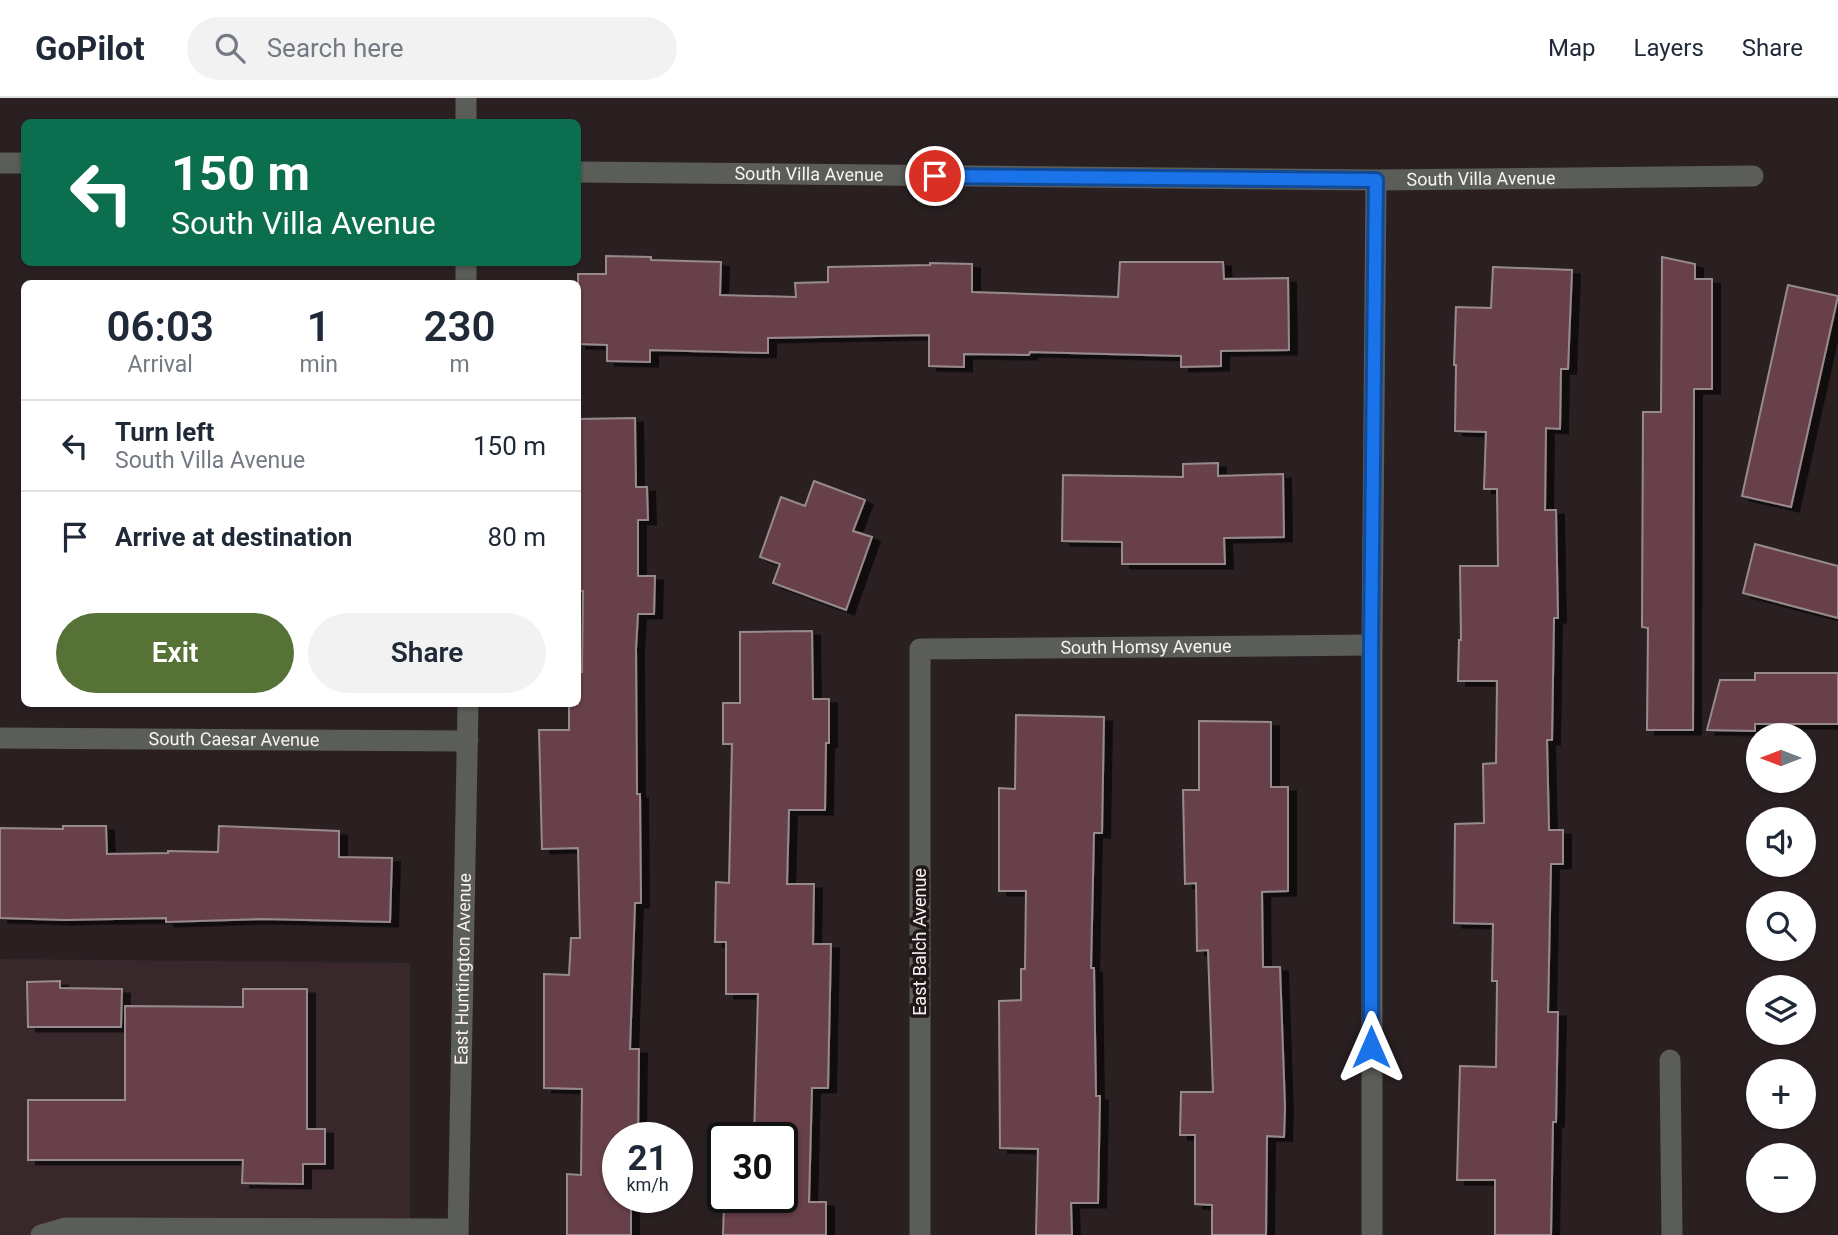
<!DOCTYPE html>
<html lang="en">
<head>
<meta charset="utf-8">
<style>
  :root { --surface:#fff; --page:#f2f2f3; --text:#1f2937; --muted:#747a83; --line:#e0e1e3; --accent:#567237 }
  body { margin:0; font-family:Roboto,sans-serif; background:var(--page); color:var(--text); height:100vh; display:flex; flex-direction:column; font-size:26px; white-space:nowrap }
  * { box-sizing:border-box; margin:0 }
  p { font-size:23px; color:var(--muted) }
  .icon { flex:none; width:38px; height:38px; fill:none; stroke:currentColor; stroke-width:2; stroke-linecap:round; stroke-linejoin:round }
  .map { position:relative; flex:1; overflow:hidden }
  .panel { position:absolute; left:21px; top:182px; width:560px; height:427px; display:flex; flex-direction:column; background:var(--surface); border-radius:10px; box-shadow:0 2px 5px #0004 }
  .panel>* { flex:none }
  .hud { position:absolute; left:21px; top:21px; width:560px; height:147px; border-radius:10px; box-shadow:0 2px 5px #0004; background:#0b6e4f; color:#fff; overflow:hidden }
  .needle { width:46px; rotate:270deg }
  .controls { position:absolute; left:1746px; top:625px; display:grid; gap:14px }
  .controls a { display:grid; place-items:center; width:70px; height:70px; border-radius:50%; background:var(--surface); box-shadow:0 2px 5px #0004; font-size:35px }
  .speed { position:absolute; left:602px; top:1024px; display:flex; gap:14px; font-size:35px; font-weight:700; text-align:center }
  .speed>* { display:grid; place-content:center; width:91px; height:91px; border-radius:50%; background:var(--surface); box-shadow:0 2px 5px #0004; line-height:1 }
  .speed small { font-size:18px; font-weight:400 }
  .speed .limit { border:4px solid #111; border-radius:10px; background:#fff; color:#111 }
  .pin { position:absolute; display:grid; place-items:center; width:60px; height:60px; color:#fff; margin:-30px; border:4px solid #fff; border-radius:50%; box-shadow:0 2px 7px #0007 }
  .me { position:absolute; width:77px; margin:-38px; rotate:0deg; stroke-linejoin:round; filter:drop-shadow(0 0 5px #0008) }
  .turn { display:flex; align-items:center; gap:24px; height:147px; padding:0 35px; font-size:32px }
  .turn .icon { width:91px; height:91px; stroke-width:2.5 }
  .turn b { display:block; font-size:49px; line-height:60px }
  .eta { display:flex; justify-content:space-evenly; align-items:center; height:119px; text-align:center }
  .eta b { font-size:42px; font-weight:600; line-height:49px }
  .cta { display:flex; gap:14px; margin-top:auto; padding:14px 35px }
  .cta a { flex:1; height:80px; border-radius:42px; background:var(--accent); color:#fff; font-size:28px; font-weight:600; line-height:80px; text-align:center }
  .cta a+a { background:var(--page); color:var(--text) }
  ul { padding:0; list-style:none }
  li { display:flex; align-items:center; gap:21px; height:91px; padding:0 35px; border-top:2px solid var(--line) }
  li div { flex:1 }
  li b { display:block; font-size:26px }
  li em { font-style:normal }
  header { display:flex; align-items:center; gap:42px; box-sizing:border-box; height:98px; padding:0 35px; background:var(--surface); border-bottom:2px solid var(--line) }
  header strong { font-size:33px }
  nav { display:flex; gap:38px; margin-inline-start:auto; font-size:24px }
  .search { width:490px; height:63px; background:var(--page); display:flex; align-items:center; gap:18px; box-sizing:border-box; padding:0 24px; border-radius:38px; color:var(--muted); font-size:26px }
  .map>svg:first-child { display:block }
  .built { fill:#38282c }
  .building { fill:#67404a; stroke:#978a8d; stroke-width:2; filter:url(#shadow) }
  .lines { fill:none; stroke-linecap:round; stroke-linejoin:round }
  .minor { stroke:#5b5d58; stroke-width:21 }
  .route-casing { stroke:#114b97; stroke-width:18 }
  .route { stroke:#1a73e8; stroke-width:12 }
  .labels { text-anchor:middle; stroke-width:7; stroke-linejoin:round; paint-order:stroke }
  .street-label { font-size:18px; fill:#f7f1f2; stroke:#201719 }
</style>
</head>
<body>
<header>
<strong>GoPilot</strong>
<div class="search"><svg class="icon" aria-label="search" viewBox="0 0 24 24"><circle cx="10" cy="10" r="6"/><path d="M15 15l6 6"/></svg>Search here</div>
<nav><a>Map</a><a>Layers</a><a>Share</a></nav>
</header>
<div class="map">
<svg width="1838" height="1137" viewBox="0 0 1838 1137">
  <defs>
    <filter id="shadow"><feDropShadow dx="8" dy="4.5" stdDeviation="0" flood-color="#0009"/></filter>
  </defs>
  <rect width="100%" height="100%" fill="#2a2022"/>
  <path class="built" d="M 0,861 L 410,865 L 410,1137 L 0,1137 Z"/>
  <path class="building" d="M 606,158 L 651,159 L 651,162 L 721,164 L 720,197 L 796,199 L 795,185 L 828,184 L 828,169 L 930,167 L 930,165 L 972,166 L 972,194 L 1118,199 L 1120,164 L 1223,164 L 1224,181 L 1288,180 L 1289,252 L 1221,253 L 1221,268 L 1181,269 L 1181,258 L 1030,254 L 1029,257 L 964,256 L 964,269 L 929,268 L 929,237 L 768,240 L 768,255 L 650,252 L 650,264 L 607,263 L 607,247 L 578,246 L 578,176 L 606,176 Z
    M 1662,159 L 1695,166 L 1695,181 L 1712,181 L 1712,291 L 1694,291 L 1693,632 L 1647,632 L 1648,530 L 1642,529 L 1643,314 L 1661,314 Z
    M 1493,169 L 1572,172 L 1568,271 L 1561,271 L 1560,331 L 1546,330 L 1545,412 L 1556,412 L 1558,520 L 1554,520 L 1552,642 L 1547,642 L 1549,732 L 1563,732 L 1563,766 L 1551,766 L 1548,914 L 1558,914 L 1556,1024 L 1553,1024 L 1551,1137 L 1495,1137 L 1495,1082 L 1457,1082 L 1460,968 L 1496,969 L 1497,883 L 1492,883 L 1493,826 L 1454,825 L 1455,726 L 1484,725 L 1483,666 L 1496,665 L 1497,583 L 1458,583 L 1459,542 L 1461,542 L 1460,468 L 1498,468 L 1497,391 L 1484,391 L 1486,334 L 1455,333 L 1456,267 L 1454,267 L 1456,209 L 1491,210 Z
    M 1788,187 L 1838,198 L 1791,409 L 1742,398 Z
    M 635,320 L 636,389 L 647,389 L 648,422 L 638,422 L 638,478 L 655,478 L 654,516 L 638,516 L 636,551 L 637,696 L 640,696 L 641,805 L 635,805 L 630,951 L 639,951 L 638,1040 L 618,1040 L 618,1099 L 631,1099 L 631,1137 L 567,1137 L 567,1076 L 581,1077 L 582,991 L 544,990 L 544,876 L 569,877 L 571,840 L 580,840 L 578,750 L 542,751 L 539,632 L 569,632 L 569,606 L 578,606 L 578,574 L 582,574 L 583,493 L 578,493 L 578,321 Z
    M 1218,365 L 1218,378 L 1283,376 L 1284,439 L 1224,440 L 1225,466 L 1122,466 L 1122,444 L 1062,443 L 1063,377 L 1183,379 L 1183,366 Z
    M 814,383 L 865,402 L 853,433 L 872,439 L 846,512 L 773,485 L 780,466 L 760,459 L 781,399 L 805,408 Z
    M 1755,446 L 1838,468 L 1838,520 L 1743,495 Z
    M 812,533 L 813,601 L 829,601 L 829,645 L 826,645 L 825,712 L 789,712 L 787,786 L 814,786 L 813,846 L 831,846 L 828,990 L 812,990 L 809,1104 L 826,1104 L 826,1137 L 723,1137 L 724,1105 L 738,1105 L 738,1099 L 782,1099 L 782,1040 L 754,1040 L 758,896 L 726,896 L 726,844 L 715,844 L 716,784 L 729,785 L 732,646 L 723,646 L 723,605 L 740,605 L 740,534 Z
    M 1755,575 L 1838,575 L 1838,626 L 1755,626 L 1755,633 L 1707,632 L 1720,582 L 1755,582 Z
    M 1016,617 L 1104,619 L 1102,735 L 1094,735 L 1091,870 L 1094,870 L 1096,998 L 1100,998 L 1098,1105 L 1071,1105 L 1072,1137 L 1036,1137 L 1038,1051 L 1000,1050 L 999,903 L 1021,902 L 1021,871 L 1025,871 L 1026,793 L 999,793 L 999,690 L 1015,691 Z
    M 1199,623 L 1271,624 L 1271,689 L 1288,689 L 1288,793 L 1262,794 L 1263,869 L 1280,869 L 1285,1009 L 1284,1039 L 1267,1038 L 1266,1137 L 1212,1137 L 1212,1107 L 1195,1106 L 1195,1037 L 1180,1037 L 1181,994 L 1213,994 L 1208,852 L 1197,853 L 1196,785 L 1185,786 L 1183,692 L 1199,692 Z
    M 63,728 L 106,728 L 107,756 L 168,755 L 168,753 L 218,754 L 219,728 L 339,733 L 339,759 L 392,760 L 390,824 L 262,821 L 166,824 L 166,820 L 65,822 L 0,820 L 0,730 L 63,731 Z
    M 60,883 L 60,890 L 122,891 L 121,929 L 28,929 L 27,884 Z
    M 243,891 L 307,891 L 307,1031 L 325,1031 L 325,1066 L 303,1066 L 303,1086 L 242,1085 L 243,1062 L 28,1062 L 28,1002 L 125,1002 L 125,908 L 243,909 Z"/>
  <g class="lines">
    <g class="minor">
      <path d="M 466,24 L 466,0"/>
      <path d="M 0,65 L 24,65"/>
      <path id="s1" d="M 578,74 L 1376,82 L 1753,78"/>
      <path d="M 466,164 L 466,186"/>
      <path id="s2" d="M 0,640 L 468,643"/>
      <path d="M 1670,962 L 1672,1137"/>
      <path d="M 41,1137 L 65,1130 L 458,1131"/>
      <path id="s3" d="M 458,1137 L 468,606"/>
      <path id="s4" d="M 920,1137 L 920,551 L 1372,547"/>
      <path d="M 1372,1137 L 1372,547 L 1376,82"/>
    </g>
  </g>
  <g class="lines">
    <defs>
      <path id="route" d="M 935,78 L 1376,82 L 1371,547 L 1371,949"/>
    </defs>
    <use href="#route" class="route-casing"/>
    <use href="#route" class="route"/>
  </g>
  <g class="labels">
    <g class="street-label">
      <text dy="6" stroke="none"><textPath href="#s1" startOffset="231">South Villa Avenue</textPath></text>
      <text dy="6" stroke="none"><textPath href="#s1" startOffset="903">South Villa Avenue</textPath></text>
      <text dy="6" stroke="none"><textPath href="#s4" startOffset="812">South Homsy Avenue</textPath></text>
      <text dy="6" stroke="none"><textPath href="#s2" startOffset="234">South Caesar Avenue</textPath></text>
      <text transform="translate(920 844) rotate(-90)" y="6">East Balch Avenue</text>
      <text dy="6" stroke="none"><textPath href="#s3" startOffset="266">East Huntington Avenue</textPath></text>
    </g>
  </g>
</svg>
<div class="controls">
<a><svg class="needle" viewBox="-14 -14 28 28"><path d="M0-13l5 13h-10z" fill="#e53935"/><path d="M0 13l5-13h-10z" fill="#747a83"/></svg></a>
<a><svg class="icon" aria-label="sound" viewBox="0 0 24 24"><path d="M4 9h4l5-4v14l-5-4H4zM17 9q2 3 0 6"/></svg></a>
<a><svg class="icon" aria-label="search" viewBox="0 0 24 24"><circle cx="10" cy="10" r="6"/><path d="M15 15l6 6"/></svg></a>
<a><svg class="icon" aria-label="layers" viewBox="0 0 24 24"><path d="M12 4l9 5-9 5-9-5zM3 14l9 5 9-5"/></svg></a>
<a>+</a>
<a>−</a>
</div>
<div class="speed"><div>21<small>km/h</small></div><div class="limit">30</div></div>
<div class="pin" style="left:935px;top:78px;background:#d93025"><svg class="icon" aria-label="arrive" viewBox="0 0 24 24"><path d="M6 21V4h12l-3 4 3 4H6"/></svg></div>
<svg class="me" style="left:1371px;top:949px" viewBox="-20 -20 40 40"><path d="M0-17L14 15 0 8-14 15z" fill="#1a73e8" stroke="#fff" stroke-width="4"/></svg>
<div class="hud">
<div class="turn"><svg class="icon" aria-label="left" viewBox="0 0 24 24"><path d="M17 20v-9H6M10 6l-5 5 5 5"/></svg><div><b>150 m</b>South Villa Avenue</div></div>
</div>
<section class="panel">
<div class="eta">
<div><b>06:03</b><p>Arrival</p></div>
<div><b>1</b><p>min</p></div>
<div><b>230</b><p>m</p></div>
</div>
<ul>
<li><svg class="icon" aria-label="left" viewBox="0 0 24 24"><path d="M17 20v-9H6M10 6l-5 5 5 5"/></svg><div><b>Turn left</b><p>South Villa Avenue</p></div><em>150 m</em></li>
<li><svg class="icon" aria-label="arrive" viewBox="0 0 24 24"><path d="M6 21V4h12l-3 4 3 4H6"/></svg><div><b>Arrive at destination</b></div><em>80 m</em></li>
</ul>
<div class="cta"><a>Exit</a><a>Share</a></div>
</section>
</div>
</body>
</html>
